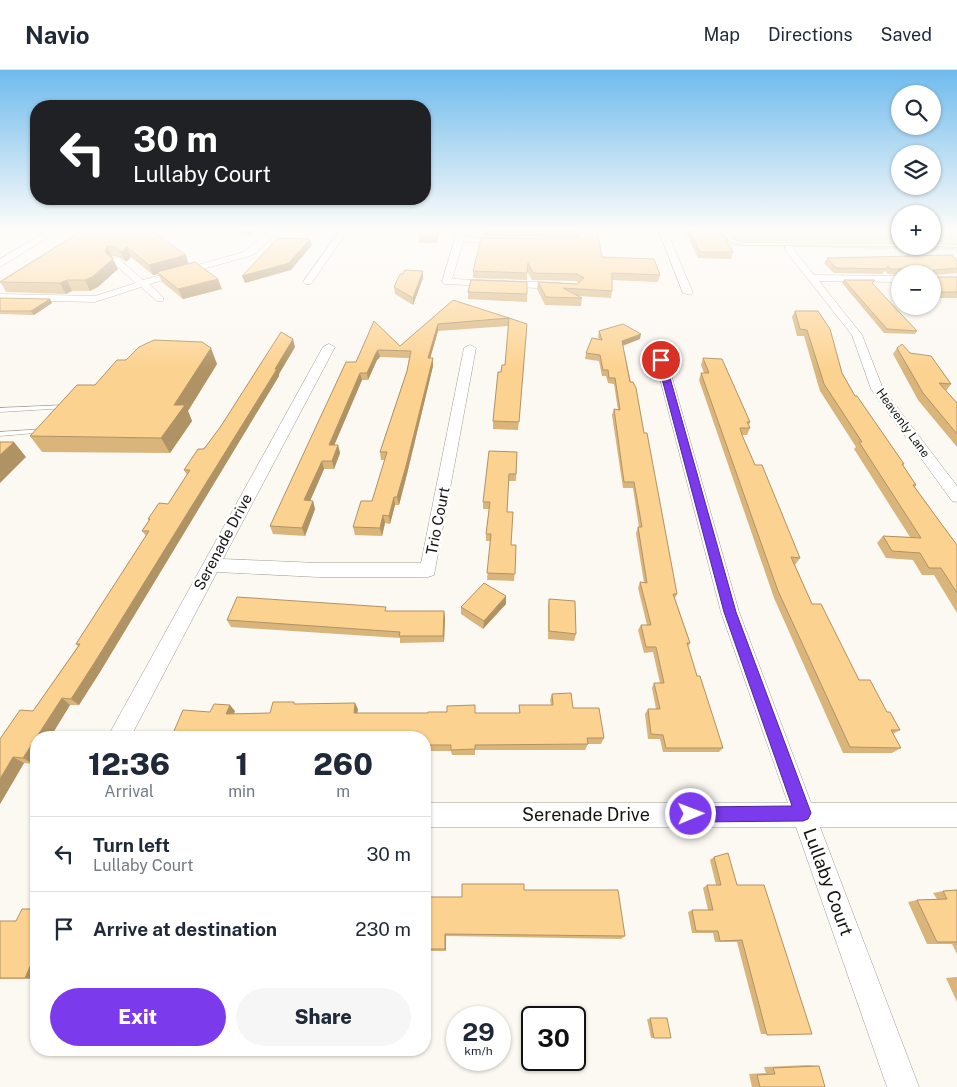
<!DOCTYPE html>
<html lang="en">
<head>
<meta charset="utf-8">
<style>
  :root { --surface:#fff; --page:#f6f6f7; --text:#1f2937; --muted:#747a83; --line:#e0e1e3; --accent:#7c3aed }
  body { margin:0; font-family:"Public Sans",sans-serif; background:var(--page); color:var(--text); height:100vh; display:flex; flex-direction:column; font-size:19px; white-space:nowrap }
  * { box-sizing:border-box; margin:0 }
  p { font-size:16px; color:var(--muted) }
  .icon { flex:none; width:28px; height:28px; fill:none; stroke:currentColor; stroke-width:2; stroke-linecap:round; stroke-linejoin:round }
  .map { position:relative; flex:1; overflow:hidden }
  .sheet { position:absolute; left:30px; top:661px; width:401px; height:325px; display:flex; flex-direction:column; background:var(--surface); border-radius:20px; box-shadow:0 1px 4px #0004 }
  .sheet>* { flex:none }
  .banner { position:absolute; left:30px; top:30px; width:401px; height:105px; border-radius:20px; box-shadow:0 1px 4px #0004; background:#202124; color:#fff; overflow:hidden }
  .buttons { position:absolute; left:891px; top:15px; display:grid; gap:10px }
  .buttons a { display:grid; place-items:center; width:50px; height:50px; border-radius:50%; background:var(--surface); box-shadow:0 1px 4px #0004; font-size:25px }
  .speed { position:absolute; left:446px; top:936px; display:flex; gap:10px; font-size:25px; font-weight:700; text-align:center }
  .speed>* { display:grid; place-content:center; width:65px; height:65px; border-radius:50%; background:var(--surface); box-shadow:0 1px 4px #0004; line-height:1 }
  .speed small { font-size:12px; font-weight:400 }
  .speed .limit { border:2px solid #111; border-radius:8px; background:#fff; color:#111 }
  .pin { position:absolute; display:grid; place-items:center; width:42px; height:42px; color:#fff; margin:-21px; border:2px solid #fff; border-radius:50%; box-shadow:0 1px 5px #0007 }
  .me { position:absolute; width:55px; margin:-28px; rotate:89deg; stroke-linejoin:round; filter:drop-shadow(0 0 4px #0008) }
  .turn { display:flex; align-items:center; gap:18px; height:105px; padding:0 20px; font-size:22px }
  .turn .icon { width:65px; height:65px; stroke-width:2.5 }
  .turn b { display:block; font-size:35px; line-height:42px }
  .eta { display:flex; justify-content:space-evenly; align-items:center; height:85px; text-align:center }
  .eta b { font-size:30px; font-weight:800; line-height:35px }
  .primary-button { display:flex; gap:10px; margin-top:auto; padding:10px 20px }
  .primary-button a { flex:1; height:58px; border-radius:30px; background:var(--accent); color:#fff; font-size:20px; font-weight:800; line-height:58px; text-align:center }
  .primary-button a+a { background:var(--page); color:var(--text) }
  ul { padding:0; list-style:none }
  li { display:flex; align-items:center; gap:15px; height:75px; padding:0 20px; border-top:1px solid var(--line) }
  li div { flex:1 }
  li b { display:block; font-size:19px }
  li em { font-style:normal }
  header { display:flex; align-items:center; gap:30px; box-sizing:border-box; height:70px; padding:0 25px; background:var(--surface); border-bottom:1px solid var(--line) }
  header strong { font-size:24px }
  nav { display:flex; gap:28px; margin-inline-start:auto; font-size:18px }
  .map>svg:first-child { display:block }
  .green { fill:#d2eba8 }
  .lines { fill:none; stroke-linecap:round; stroke-linejoin:round }
  .service-casing { stroke:#a09c97; stroke-width:1 }
  .minor-casing { stroke:#a09c97; stroke-width:1 }
  .tertiary-casing { stroke:#a09c97; stroke-width:1 }
  .service { fill:#fff; fill-rule:evenodd }
  .minor { fill:#fff; fill-rule:evenodd }
  .tertiary { fill:#fff; fill-rule:evenodd }
  .wall { fill:#d9b57c }
  .shaded-wall { fill:#b09365 }
  .building { fill:#fcd290; stroke:#b09365 }
  .route { fill:#7c3aed; stroke:#51269a }
  .labels { text-anchor:middle; stroke-width:5; stroke-linejoin:round; paint-order:stroke }
  .far-street-label { font-size:12px; fill:#151412; stroke:#fff }
  .street-label { font-size:15px; fill:#151412; stroke:#fff }
  .near-street-label { font-size:18px; fill:#151412; stroke:#fff }
</style>
</head>
<body>
<header>
<strong>Navio</strong>
<nav><a>Map</a><a>Directions</a><a>Saved</a></nav>
</header>
<div class="map">
<svg width="957" height="1017" viewBox="0 0 957 1017">
  <rect width="100%" height="100%" fill="#fcf8f2"/>
  <path class="green" d="M 715,159 L 900,159 L 900,176 L 932,176 L 933,159 L 957,159 L 957,180 L 725,176 Z"/>
  <g class="lines">
    <defs>
      <path id="service" d="M 721,159 L 725,159 L 732,169 L 743,173 L 900,174 L 900,176 L 743,175 L 729,171 Z
        M 932,174 L 957,175 L 957,177 L 932,176 Z
        M 66,335 L 68,336 L 68,338 L 0,342 L 0,338 Z
        M 45,359 L 47,360 L 47,362 L 0,366 L 0,362 Z"/>
      <path id="minor" d="M 271,159 L 279,159 L 256,183 L 250,186 L 149,214 L 163,227 L 163,231 L 157,231 L 141,217 L 95,232 L 0,230 L 0,224 L 95,226 L 136,213 L 112,192 L 112,188 L 118,188 L 143,210 L 244,182 Z
        M 341,159 L 349,159 L 311,214 L 305,214 L 303,212 Z
        M 458,159 L 466,159 L 464,167 L 504,168 L 508,170 L 504,172 L 463,172 L 452,209 L 561,213 L 566,216 L 561,219 L 444,214 L 442,212 Z
        M 658,159 L 666,159 L 693,223 L 691,225 L 683,223 Z
        M 785,176 L 791,176 L 814,205 L 900,206 L 900,212 L 819,211 L 862,265 L 883,319 L 957,416 L 957,432 L 952,431 L 871,319 L 852,265 L 785,180 Z
        M 329,274 L 335,277 L 223,489 L 318,493 L 421,493 L 464,278 L 470,275 L 476,278 L 434,505 L 428,507 L 318,507 L 217,502 L 130,668 L 107,668 L 323,277 Z
        M 661,287 L 667,290 L 739,542 L 811,733 L 957,733 L 957,757 L 820,757 L 919,1017 L 887,1017 L 796,757 L 425,757 L 425,733 L 788,733 L 721,542 L 655,290 Z"/>
      <path id="tertiary" d="M 50,159 L 61,159 L 0,197 L 0,189 Z"/>
    </defs>
    <use href="#service" class="service-casing"/>
    <use href="#minor" class="minor-casing"/>
    <use href="#tertiary" class="tertiary-casing"/>
    <use href="#service" class="service"/>
    <use href="#minor" class="minor"/>
    <use href="#tertiary" class="tertiary"/>
  </g>
  <path class="wall" d="M 85,159 L 189,194 L 222,219 L 183,229 L 162,212 L 158,204 L 153,205 L 131,187 L 126,192 L 119,187 L 112,186 L 111,188 L 118,199 L 98,217 L 90,221 L 72,221 L 66,224 L 6,222 L 0,211 Z
    M 226,159 L 257,159 L 250,165 Z
    M 441,159 L 436,173 L 419,173 L 419,167 Z
    M 483,159 L 597,159 L 602,187 L 660,205 L 658,212 L 612,210 L 612,221 L 611,228 L 578,226 L 582,228 L 581,236 L 545,235 L 537,219 L 538,212 L 577,214 L 578,213 L 576,211 L 532,210 L 527,201 L 527,210 L 473,208 L 473,201 L 573,169 L 572,168 L 483,166 Z
    M 684,159 L 719,159 L 733,182 L 731,189 L 698,188 Z
    M 827,188 L 957,198 L 957,203 L 935,205 L 935,207 L 957,207 L 957,228 L 932,228 L 932,204 L 900,204 L 900,205 L 888,204 L 885,201 L 882,204 L 834,203 L 824,193 Z
    M 423,201 L 423,208 L 413,235 L 395,224 L 394,217 L 403,204 Z
    M 844,210 L 917,261 L 915,264 L 884,263 L 842,213 Z
    M 527,212 L 527,232 L 468,229 L 468,222 Z
    M 0,228 L 50,229 L 52,233 L 34,245 L 0,244 Z
    M 453,230 L 527,254 L 518,360 L 493,359 L 493,351 L 501,302 L 505,295 L 508,256 L 438,261 L 430,288 L 433,296 L 407,404 L 399,435 L 395,435 L 390,454 L 385,453 L 382,466 L 355,465 L 353,457 L 372,431 L 385,390 L 381,390 L 380,382 L 407,301 L 409,288 L 380,287 L 377,290 L 368,310 L 362,310 L 334,375 L 338,375 L 340,383 L 334,399 L 324,399 L 310,431 L 313,431 L 315,439 L 305,466 L 273,464 L 270,456 L 356,292 L 374,251 L 400,276 Z
    M 795,241 L 842,303 L 855,326 L 904,394 L 903,395 L 916,415 L 915,417 L 940,452 L 957,475 L 957,543 L 934,505 L 922,505 L 913,490 L 886,488 L 877,473 L 883,466 L 910,467 L 854,379 L 856,377 L 820,321 L 804,266 L 797,266 L 792,247 Z
    M 599,261 L 640,269 L 623,276 L 677,524 L 675,528 L 690,573 L 688,577 L 697,606 L 723,678 L 719,682 L 663,682 L 660,669 L 648,669 L 645,644 L 648,639 L 656,639 L 652,618 L 654,613 L 660,613 L 653,582 L 644,583 L 638,560 L 641,555 L 647,555 L 638,518 L 640,512 L 644,513 L 636,463 L 638,457 L 639,457 L 633,418 L 623,418 L 612,345 L 614,339 L 618,340 L 614,314 L 608,313 L 606,306 L 602,306 L 599,291 L 585,289 L 586,283 L 599,269 L 598,267 Z
    M 295,277 L 279,304 L 279,306 L 100,602 L 79,635 L 70,635 L 33,694 L 24,693 L 0,734 L 0,669 L 33,641 L 78,576 L 76,574 L 146,466 L 142,461 L 149,450 L 148,449 L 168,434 L 187,405 L 184,400 Z
    M 897,278 L 910,283 L 951,314 L 946,321 L 957,333 L 957,377 L 918,330 L 893,284 Z
    M 703,288 L 750,352 L 749,355 L 750,358 L 747,365 L 742,365 L 755,395 L 800,488 L 795,495 L 812,534 L 859,610 L 887,642 L 900,660 L 893,664 L 901,678 L 892,683 L 843,683 L 774,528 L 699,310 L 701,303 L 704,303 L 701,295 Z
    M 217,294 L 188,341 L 192,351 L 170,383 L 42,382 L 30,366 L 95,315 Z
    M 517,382 L 516,411 L 508,411 L 507,442 L 511,475 L 516,475 L 514,511 L 487,510 L 491,471 L 486,471 L 486,464 L 489,439 L 483,439 L 483,432 Z
    M 549,529 L 576,564 L 574,571 L 548,569 L 548,536 Z
    M 506,534 L 483,559 L 461,544 L 461,537 Z
    M 387,541 L 444,541 L 445,548 L 444,572 L 400,573 L 400,568 L 231,557 L 227,550 Z
    M 552,624 L 573,638 L 604,668 L 601,674 L 588,674 L 585,680 L 475,680 L 475,685 L 452,685 L 451,681 L 425,681 L 425,668 L 210,642 L 235,641 L 234,644 L 270,643 L 295,634 L 358,639 L 357,643 L 519,643 L 519,635 L 551,635 L 550,630 Z
    M 714,787 L 737,815 L 812,964 L 761,964 L 737,872 L 715,872 L 713,863 L 692,863 L 688,842 L 692,840 L 708,840 L 703,818 L 707,815 L 716,815 L 710,790 Z
    M 524,820 L 625,866 L 621,869 L 446,866 L 446,881 L 425,881 L 425,827 L 462,827 Z
    M 957,820 L 957,884 L 952,874 L 927,874 L 908,832 L 917,830 L 937,829 L 933,823 L 943,821 Z
    M 36,839 L 36,909 L 0,909 L 0,851 L 16,851 Z
    M 956,907 L 957,907 L 957,932 L 946,908 Z
    M 667,948 L 671,968 L 651,968 L 647,949 Z
    M 808,995 L 819,996 L 825,1017 L 752,1017 L 749,1004 L 766,1003 L 764,997 Z"/>
  <path class="shaded-wall" d="M 249,159 L 257,159 L 250,165 Z
    M 439,159 L 441,159 L 436,173 L 435,167 Z
    M 310,169 L 312,175 L 291,200 L 245,213 L 242,206 Z
    M 107,176 L 112,186 L 110,191 L 113,189 L 118,199 L 98,217 L 90,221 L 85,210 L 105,182 Z
    M 127,177 L 131,187 L 126,192 L 121,182 Z
    M 186,185 L 189,195 L 157,202 L 158,204 L 153,205 L 149,195 Z
    M 423,201 L 423,208 L 413,235 L 413,228 Z
    M 218,209 L 222,219 L 183,229 L 178,219 Z
    M 67,210 L 72,221 L 66,224 L 60,213 Z
    M 50,229 L 52,233 L 34,245 L 31,241 Z
    M 438,254 L 438,261 L 428,296 L 428,288 Z
    M 641,264 L 640,269 L 621,276 L 622,271 Z
    M 293,269 L 295,277 L 279,304 L 279,306 L 100,602 L 79,635 L 71,629 Z
    M 211,278 L 217,294 L 188,341 L 192,351 L 170,383 L 161,368 L 174,335 Z
    M 378,280 L 380,287 L 377,290 L 368,310 L 367,303 L 376,283 Z
    M 433,288 L 433,296 L 407,404 L 399,435 L 397,427 Z
    M 360,303 L 362,310 L 331,383 L 329,375 Z
    M 14,372 L 26,387 L 0,413 L 0,385 Z
    M 338,375 L 340,383 L 334,399 L 332,391 Z
    M 322,391 L 324,399 L 307,438 L 304,430 Z
    M 394,427 L 395,435 L 390,454 L 389,446 Z
    M 313,431 L 315,439 L 305,466 L 302,458 Z
    M 383,445 L 385,453 L 382,466 L 380,458 Z
    M 506,526 L 506,534 L 483,559 L 484,551 Z
    M 444,541 L 445,548 L 444,572 L 443,566 Z
    M 62,628 L 70,635 L 50,668 L 36,668 L 36,689 L 33,694 L 23,688 Z
    M 355,633 L 358,639 L 356,650 L 354,643 Z
    M 230,635 L 235,641 L 231,650 L 226,644 Z
    M 13,687 L 24,693 L 0,734 L 0,709 Z
    M 445,864 L 446,866 L 446,881 L 445,879 Z
    M 36,883 L 36,909 L 25,908 Z"/>
  <path class="building" d="M 85,159 L 149,159 L 186,185 L 149,195 L 127,177 L 121,182 L 115,177 L 107,176 L 105,182 L 113,189 L 92,207 L 85,210 L 67,210 L 60,213 L 0,212 Z
    M 422,159 L 439,159 L 435,167 L 419,167 Z
    M 483,159 L 597,159 L 602,187 L 654,189 L 660,205 L 612,203 L 612,221 L 563,218 L 582,228 L 546,227 L 538,212 L 577,214 L 584,208 L 577,204 L 533,203 L 528,193 L 527,203 L 473,201 L 481,168 L 573,169 L 579,165 L 573,162 Z
    M 689,159 L 719,159 L 733,182 L 700,182 Z
    M 278,168 L 310,169 L 289,193 L 242,206 Z
    M 952,185 L 957,191 L 957,198 L 933,200 L 935,207 L 957,207 L 957,222 L 932,222 L 932,204 L 905,204 L 904,199 L 891,199 L 888,196 L 885,199 L 836,198 L 827,188 Z
    M 195,192 L 218,209 L 178,219 L 157,202 Z
    M 405,200 L 423,201 L 413,228 L 394,217 L 400,204 L 403,204 Z
    M 471,210 L 527,212 L 527,224 L 468,222 Z
    M 844,210 L 875,210 L 872,213 L 917,261 L 887,259 Z
    M 0,228 L 50,229 L 31,241 L 0,241 Z
    M 453,230 L 509,248 L 438,254 L 428,288 L 433,288 L 406,396 L 397,427 L 394,427 L 389,446 L 383,445 L 380,458 L 353,457 L 361,431 L 372,431 L 387,382 L 380,382 L 407,301 L 411,281 L 378,280 L 376,283 L 367,303 L 360,303 L 329,375 L 338,375 L 332,391 L 322,391 L 304,430 L 313,431 L 302,458 L 270,456 L 346,292 L 356,292 L 374,251 L 400,276 Z
    M 795,241 L 818,241 L 830,259 L 842,303 L 855,326 L 857,326 L 904,394 L 902,394 L 916,415 L 913,415 L 940,452 L 957,475 L 957,523 L 941,498 L 929,498 L 920,483 L 892,481 L 883,466 L 921,468 L 859,372 L 862,372 L 824,314 L 807,260 L 800,259 Z
    M 509,248 L 527,254 L 519,352 L 493,351 L 498,302 L 501,302 L 502,295 L 505,295 Z
    M 623,254 L 641,264 L 622,271 L 630,312 L 633,312 L 636,318 L 644,363 L 647,363 L 677,524 L 673,524 L 690,573 L 687,573 L 697,606 L 700,606 L 723,678 L 666,678 L 663,665 L 651,664 L 648,639 L 660,639 L 654,613 L 664,613 L 656,577 L 646,577 L 641,555 L 651,555 L 640,512 L 647,513 L 638,457 L 642,457 L 634,412 L 624,412 L 614,339 L 620,340 L 615,308 L 609,308 L 608,300 L 603,300 L 600,285 L 586,283 L 592,268 L 602,270 L 599,261 Z
    M 281,262 L 293,269 L 275,299 L 277,299 L 93,595 L 71,629 L 62,628 L 23,688 L 13,687 L 0,709 L 0,669 L 20,640 L 33,641 L 80,574 L 76,574 L 149,461 L 142,461 L 150,449 L 148,449 L 159,433 L 168,434 L 190,400 L 184,400 L 198,379 L 204,379 L 221,356 Z
    M 154,270 L 202,272 L 211,278 L 174,335 L 185,335 L 161,368 L 30,366 L 77,315 L 95,315 L 117,290 L 126,290 L 139,277 Z
    M 902,274 L 910,283 L 931,286 L 951,314 L 939,313 L 957,333 L 957,364 L 923,323 L 897,278 Z
    M 703,288 L 722,289 L 750,352 L 747,352 L 750,358 L 740,358 L 742,365 L 755,395 L 762,395 L 800,488 L 791,487 L 812,534 L 821,534 L 859,610 L 870,610 L 887,642 L 890,642 L 900,660 L 891,660 L 901,678 L 850,677 L 778,521 L 701,303 L 709,303 Z
    M 0,372 L 14,372 L 0,385 Z
    M 489,381 L 517,382 L 516,404 L 509,404 L 507,442 L 513,442 L 511,475 L 516,475 L 515,504 L 487,503 L 491,464 L 486,464 L 490,432 L 483,432 Z
    M 484,513 L 506,526 L 484,551 L 461,537 Z
    M 237,527 L 386,537 L 385,541 L 444,541 L 443,566 L 399,566 L 400,562 L 227,550 Z
    M 549,529 L 575,531 L 576,564 L 549,561 Z
    M 571,623 L 573,638 L 599,638 L 604,668 L 587,668 L 588,674 L 475,675 L 475,679 L 451,680 L 451,675 L 425,675 L 425,668 L 171,668 L 183,640 L 210,642 L 214,634 L 230,635 L 226,644 L 270,643 L 273,632 L 294,632 L 294,634 L 355,633 L 354,643 L 428,643 L 428,642 L 447,642 L 447,636 L 475,635 L 475,643 L 520,643 L 519,635 L 553,635 L 552,624 Z
    M 728,783 L 737,815 L 764,815 L 812,964 L 767,965 L 742,870 L 720,871 L 718,861 L 696,861 L 692,840 L 713,840 L 707,815 L 721,815 L 714,787 Z
    M 462,814 L 524,814 L 524,820 L 618,820 L 625,866 L 445,864 L 445,879 L 425,879 L 425,827 L 462,827 Z
    M 957,820 L 957,872 L 937,872 L 917,830 L 947,829 L 943,821 Z
    M 22,839 L 36,839 L 36,883 L 25,908 L 0,908 L 0,851 L 16,851 Z
    M 650,948 L 667,948 L 671,968 L 654,968 Z
    M 819,996 L 825,1017 L 760,1017 L 757,1005 L 775,1004 L 773,998 Z"/>
  <linearGradient id="sky" x2="0" y2="1"><stop stop-color="#6fbbed"/><stop offset="0.53" stop-color="#fefcf9"/><stop offset="1" stop-color="#fefcf9" stop-opacity="0"/></linearGradient>
  <rect width="957" height="301" fill="url(#sky)"/>
  <path class="route" d="M 661,288 L 665,290 L 736,542 L 811,743 L 808,749 L 803,751 L 691,752 L 685,750 L 683,744 L 685,739 L 691,737 L 792,736 L 724,542 L 657,290 Z"/>
  <g class="labels">
    <g class="far-street-label">
      <text transform="translate(903 353) rotate(54)" y="4">Heavenly Lane</text>
    </g>
    <g class="street-label">
      <text transform="translate(438 451) rotate(-79)" y="5">Trio Court</text>
      <text transform="translate(223 472) rotate(-62)" y="5">Serenade Drive</text>
    </g>
    <g class="near-street-label">
      <text x="586" y="751">Serenade Drive</text>
      <text transform="translate(828 812) rotate(70)" y="6">Lullaby Court</text>
    </g>
  </g>
</svg>
<div class="buttons">
<a><svg class="icon" aria-label="search" viewBox="0 0 24 24"><circle cx="10" cy="10" r="6"/><path d="M15 15l6 6"/></svg></a>
<a><svg class="icon" aria-label="layers" viewBox="0 0 24 24"><path d="M12 4l9 5-9 5-9-5zM3 14l9 5 9-5"/></svg></a>
<a>+</a>
<a>−</a>
</div>
<div class="speed"><div>29<small>km/h</small></div><div class="limit">30</div></div>
<div class="pin" style="left:661px;top:290px;background:#d93025"><svg class="icon" aria-label="arrive" viewBox="0 0 24 24"><path d="M6 21V4h12l-3 4 3 4H6"/></svg></div>
<svg class="me" style="left:691px;top:744px" viewBox="-20 -20 40 40"><circle r="17" fill="#7c3aed" stroke="#fff" stroke-width="3"/><path d="M0-11L8 9 0 5-8 9z" fill="#fff"/></svg>
<div class="banner">
<div class="turn"><svg class="icon" aria-label="left" viewBox="0 0 24 24"><path d="M17 20v-9H6M10 6l-5 5 5 5"/></svg><div><b>30 m</b>Lullaby Court</div></div>
</div>
<section class="sheet">
<div class="eta">
<div><b>12:36</b><p>Arrival</p></div>
<div><b>1</b><p>min</p></div>
<div><b>260</b><p>m</p></div>
</div>
<ul>
<li><svg class="icon" aria-label="left" viewBox="0 0 24 24"><path d="M17 20v-9H6M10 6l-5 5 5 5"/></svg><div><b>Turn left</b><p>Lullaby Court</p></div><em>30 m</em></li>
<li><svg class="icon" aria-label="arrive" viewBox="0 0 24 24"><path d="M6 21V4h12l-3 4 3 4H6"/></svg><div><b>Arrive at destination</b></div><em>230 m</em></li>
</ul>
<div class="primary-button"><a>Exit</a><a>Share</a></div>
</section>
</div>
</body>
</html>
